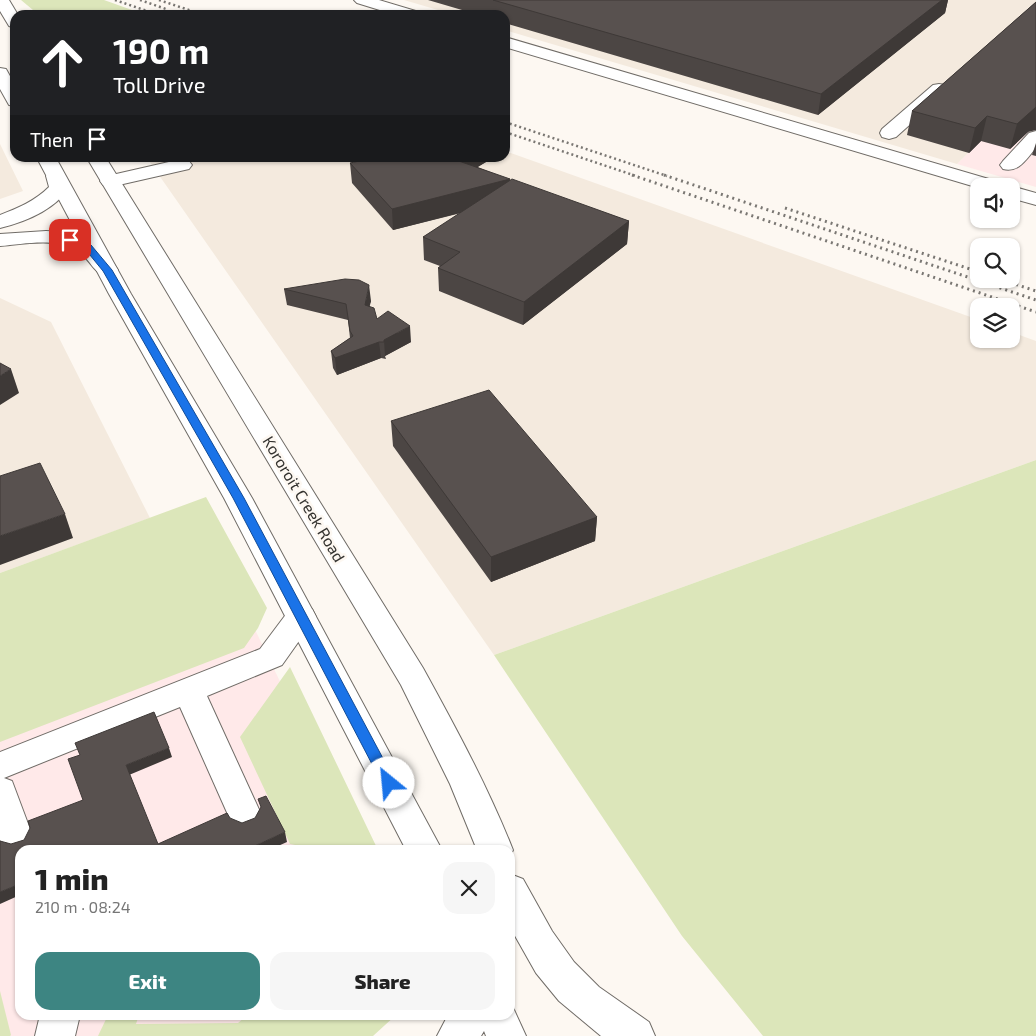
<!DOCTYPE html>
<html lang="en">
<head>
<meta charset="utf-8">
<style>
  :root { --surface:#fff; --page:#f6f6f6; --text:#222; --muted:#767676; --accent:#3d8582 }
  body { margin:0; font-family:"Exo 2",sans-serif; background:var(--page); color:var(--text); height:100vh; display:flex; flex-direction:column; font-size:19px; white-space:nowrap }
  * { box-sizing:border-box; margin:0 }
  p { font-size:16px; color:var(--muted) }
  .icon { flex:none; width:28px; height:28px; fill:none; stroke:currentColor; stroke-width:2; stroke-linecap:round; stroke-linejoin:round }
  .map { position:relative; flex:1; overflow:hidden }
  .panel { position:absolute; left:15px; top:845px; width:500px; height:175px; display:flex; flex-direction:column; background:var(--surface); border-radius:15px; box-shadow:0 1px 4px #0004 }
  .panel>* { flex:none }
  .hud { position:absolute; left:10px; top:10px; width:500px; height:152px; border-radius:15px; box-shadow:0 1px 4px #0004; background:#202124; color:#fff; overflow:hidden }
  .tools { position:absolute; left:970px; top:178px; display:grid; gap:10px }
  .tools a { display:grid; place-items:center; width:50px; height:50px; border-radius:10px; background:var(--surface); box-shadow:0 1px 4px #0004; font-size:25px }
  .pin { position:absolute; display:grid; place-items:center; width:42px; height:42px; color:#fff; margin:-21px; border-radius:10px; box-shadow:0 2px 8px #0006 }
  .me { position:absolute; width:55px; margin:-28px; rotate:332deg; stroke-linejoin:round; filter:drop-shadow(0 0 4px #0008) }
  .turn { display:flex; align-items:center; gap:18px; height:105px; padding:0 20px; font-size:22px }
  .turn .icon { width:65px; height:65px; stroke-width:2.5 }
  .turn b { display:block; font-size:35px; line-height:42px }
  .then { display:flex; align-items:center; height:48px; padding:0 20px; background:#0003; gap:10px; font-size:19px }
  .round { display:grid; place-items:center; flex:none; width:52px; height:52px; border-radius:15px; background:var(--page) }
  .summary { display:flex; align-items:center; justify-content:space-between; height:85px; padding:0 20px }
  h1 { font-size:30px; font-weight:800; line-height:38px }
  .primary-button { display:flex; gap:10px; margin-top:auto; padding:10px 20px }
  .primary-button a { flex:1; height:58px; border-radius:15px; background:var(--accent); color:#fff; font-size:20px; font-weight:800; line-height:58px; text-align:center }
  .primary-button a+a { background:var(--page); color:var(--text) }
  .map>svg:first-child { display:block }
  .commercial { fill:#ffe9e9 }
  .built { fill:#f4eade }
  .green { fill:#dce6ba }
  .lines { fill:none; stroke-linecap:round; stroke-linejoin:round }
  .minor-casing { stroke:#706c67; stroke-width:2 }
  .major-casing { stroke:#706c67; stroke-width:2 }
  .minor { fill:#fff; fill-rule:evenodd }
  .major { fill:#fff; fill-rule:evenodd }
  .rail-far1 { stroke:#7a7773; stroke-width:2.5; stroke-dasharray:2 3; stroke-linecap:butt }
  .rail { stroke:#7a7773; stroke-width:3; stroke-dasharray:2 4; stroke-linecap:butt }
  .wall { fill:#4c4644 }
  .shaded-wall { fill:#3e3937 }
  .building { fill:#58514f; stroke:#3e3937 }
  .route { fill:#1a73e8; stroke:#114b97 }
  .labels { text-anchor:middle; stroke-width:5; stroke-linejoin:round; paint-order:stroke }
  .street-label { font-size:16px; fill:#343330; stroke:#fdf8f2 }
</style>
</head>
<body>
<div class="map">
<svg width="1036" height="1036" viewBox="0 0 1036 1036">
  <rect width="100%" height="100%" fill="#fdf8f2"/>
  <path class="commercial" d="M 1036,86 L 1036,187 L 957,164 Z
    M 249,617 L 361,850 L 20,850 L 20,1015 L 370,1015 L 343,1036 L 0,1036 L 0,725 Z"/>
  <path class="built" d="M 404,0 L 1036,0 L 1036,86 L 957,164 L 505,30 L 505,15 L 455,15 Z
    M 0,144 L 23,191 L 0,199 Z
    M 505,151 L 979,320 L 979,339 L 1011,339 L 1011,332 L 1036,341 L 1036,460 L 494,655 L 147,158 L 505,158 Z
    M 0,298 L 51,322 L 150,518 L 0,573 Z"/>
  <path class="green" d="M 21,0 L 104,0 L 146,15 L 39,15 Z
    M 1036,460 L 1036,1036 L 763,1036 L 682,936 L 494,655 Z
    M 206,497 L 267,608 L 258,628 L 244,648 L 0,742 L 0,573 Z
    M 290,667 L 378,850 L 321,850 L 290,844 L 240,737 Z
    M 0,991 L 11,1035 L 10,1036 L 0,1036 Z
    M 108,1015 L 139,1015 L 136,1024 L 238,1023 L 247,1015 L 396,1015 L 373,1036 L 98,1036 Z"/>
  <g class="lines">
    <defs>
      <path id="minor" d="M 354,0 L 379,0 L 419,12 L 421,15 L 396,15 L 357,3 Z
        M 505,37 L 999,182 L 1002,186 L 979,186 L 979,188 L 505,47 Z
        M 939,84 L 945,85 L 948,89 L 945,93 L 896,137 L 889,139 L 882,137 L 880,133 L 882,129 L 933,85 Z
        M 1036,131 L 1036,148 C 1026,159 1019,173 1003,169 L 1000,165 L 1003,161 L 1029,133 Z
        M 182,159 L 189,161 L 192,165 L 189,169 L 110,187 L 103,185 L 100,181 L 103,177 Z
        M 56,170 L 63,172 L 69,188 C 54,210 25,222 0,228 L 0,215 C 18,208 35,201 49,187 L 46,176 L 49,172 Z
        M 1010,186 L 1011,186 L 1036,193 L 1036,205 L 1011,198 Z
        M 46,231 C 84,233 97,239 118,270 L 115,275 C 92,280 93,257 73,248 C 52,238 22,244 0,246 L 0,234 Z
        M 301,606 L 312,609 L 316,617 L 282,665 L 207,696 L 262,816 L 257,826 L 245,831 L 233,826 L 180,707 L 4,778 L 12,781 L 33,837 L 28,848 L 16,852 L 4,848 L 0,840 L 0,752 L 260,649 L 290,609 Z
        M 40,1015 L 80,1015 L 75,1036 L 35,1036 Z"/>
      <path id="major" d="M 0,0 L 9,0 L 18,15 L 15,15 L 15,28 L 9,26 L 0,11 Z
        M 0,68 L 6,69 L 15,85 L 15,106 L 9,105 L 0,89 Z
        M 37,158 L 56,158 L 131,294 L 252,498 L 442,850 L 406,850 L 224,498 L 109,294 Z
        M 87,158 L 106,158 L 423,668 C 456,728 488,787 513,850 L 510,856 L 510,850 L 477,850 L 450,784 L 401,685 Z
        M 510,874 L 523,879 L 552,931 L 574,962 L 599,987 L 649,1022 L 655,1036 L 601,1036 L 559,1001 L 536,973 L 510,927 Z
        M 510,1001 L 526,1036 L 486,1036 L 484,1031 L 481,1036 L 437,1036 L 448,1015 L 510,1015 Z"/>
    </defs>
    <use href="#minor" class="minor-casing"/>
    <use href="#major" class="major-casing"/>
    <use href="#minor" class="minor"/>
    <use href="#major" class="major"/>
    <path class="rail-far1" d="M 115,0 L 159,15
      M 140,0 L 166,9
      M 159,0 L 204,15
      M 505,122 L 667,176
      M 505,132 L 636,176"/>
    <path class="rail" d="M 632,175 L 1036,312
      M 664,175 L 1036,300
      M 785,208 L 979,272
      M 999,279 L 1036,291"/>
  </g>
  <path class="wall" d="M 428,0 L 948,0 L 945,13 L 818,115 L 505,23 L 505,15 L 479,15 Z
    M 1036,2 L 1028,132 L 1010,149 L 981,141 L 969,153 L 907,135 L 912,111 Z
    M 1036,143 L 1036,156 L 1032,155 Z
    M 486,162 L 477,167 L 510,180 L 629,221 L 627,244 L 523,325 L 439,291 L 438,268 L 440,266 L 424,260 L 423,237 L 461,213 L 393,230 L 352,183 L 350,163 Z
    M 284,289 L 371,301 L 369,306 L 377,319 L 411,342 L 385,356 L 386,359 L 381,358 L 337,375 L 333,368 L 331,351 L 350,338 L 348,320 L 287,305 Z
    M 391,421 L 597,517 L 595,541 L 491,582 L 393,446 Z"/>
  <path class="shaded-wall" d="M 942,0 L 948,0 L 945,13 L 818,115 L 821,94 Z
    M 1035,107 L 1036,107 L 1036,130 L 1028,132 L 1010,149 L 1017,124 Z
    M 987,116 L 981,141 L 969,153 L 975,128 Z
    M 460,158 L 486,158 L 486,162 L 457,180 L 456,160 Z
    M 510,179 L 510,200 L 393,230 L 392,209 Z
    M 629,221 L 627,244 L 523,325 L 524,302 Z
    M 369,285 L 371,301 L 366,321 L 365,305 Z
    M 410,326 L 411,342 L 385,356 L 384,340 Z
    M 379,342 L 381,358 L 337,375 L 335,358 Z
    M 11,369 L 19,393 L 0,405 L 0,376 Z
    M 65,514 L 73,538 L 0,565 L 0,536 Z
    M 597,517 L 595,541 L 491,582 L 491,557 Z
    M 169,748 L 172,757 L 129,775 L 126,765 Z
    M 285,832 L 287,842 L 269,850 L 246,850 Z
    M 20,884 L 20,895 L 0,904 L 0,892 Z"/>
  <path class="building" d="M 493,0 L 942,0 L 821,94 Z
    M 1036,2 L 1036,107 L 1017,124 L 987,116 L 975,128 L 912,111 Z
    M 373,158 L 460,158 L 456,160 L 510,179 L 392,209 L 350,163 Z
    M 512,179 L 629,221 L 524,302 L 438,268 L 460,252 L 423,237 Z
    M 345,279 L 359,280 L 369,285 L 365,305 L 374,308 L 377,319 L 388,311 L 410,326 L 384,340 L 384,342 L 379,342 L 335,358 L 331,351 L 353,336 L 350,331 L 346,304 L 284,289 Z
    M 0,363 L 11,369 L 0,376 Z
    M 489,390 L 597,517 L 491,557 L 391,421 Z
    M 40,463 L 65,514 L 0,536 L 0,476 Z
    M 154,712 L 169,748 L 126,765 L 158,844 L 227,813 L 230,818 L 242,823 L 255,818 L 261,807 L 258,799 L 266,796 L 285,832 L 246,850 L 20,850 L 20,884 L 0,892 L 0,841 L 11,844 L 24,840 L 30,828 L 28,821 L 83,800 L 68,759 L 80,755 L 75,743 Z"/>
  <path class="route" d="M 70,238 L 91,245 L 112,270 L 244,498 L 394,779 L 396,783 L 394,787 L 389,789 L 384,787 L 233,498 L 103,271 L 85,249 L 67,242 L 66,240 Z"/>
  <g class="labels">
    <g class="street-label">
      <text transform="translate(304 499) rotate(59)" y="6">Kororoit Creek Road</text>
    </g>
  </g>
</svg>
<div class="tools">
<a><svg class="icon" aria-label="sound" viewBox="0 0 24 24"><path d="M4 9h4l5-4v14l-5-4H4zM17 9q2 3 0 6"/></svg></a>
<a><svg class="icon" aria-label="search" viewBox="0 0 24 24"><circle cx="10" cy="10" r="6"/><path d="M15 15l6 6"/></svg></a>
<a><svg class="icon" aria-label="layers" viewBox="0 0 24 24"><path d="M12 4l9 5-9 5-9-5zM3 14l9 5 9-5"/></svg></a>
</div>
<div class="pin" style="left:70px;top:240px;background:#d93025"><svg class="icon" aria-label="arrive" viewBox="0 0 24 24"><path d="M6 21V4h12l-3 4 3 4H6"/></svg></div>
<svg class="me" style="left:389px;top:783px" viewBox="-20 -20 40 40"><circle r="19" fill="#fff"/><path d="M0-13L10 11 0 6-10 11z" fill="#1a73e8"/></svg>
<div class="hud">
<div class="turn"><svg class="icon" aria-label="ahead" viewBox="0 0 24 24"><path d="M12 20V5M6 11l6-6 6 6"/></svg><div><b>190 m</b>Toll Drive</div></div>
<div class="then">Then<svg class="icon" aria-label="arrive" viewBox="0 0 24 24"><path d="M6 21V4h12l-3 4 3 4H6"/></svg></div>
</div>
<section class="panel">
<div class="summary"><div><h1>1 min</h1><p>210 m · 08:24</p></div><a class="round"><svg class="icon" aria-label="close" viewBox="0 0 24 24"><path d="M6 6l12 12M18 6L6 18"/></svg></a></div>
<div class="primary-button"><a>Exit</a><a>Share</a></div>
</section>
</div>
</body>
</html>
